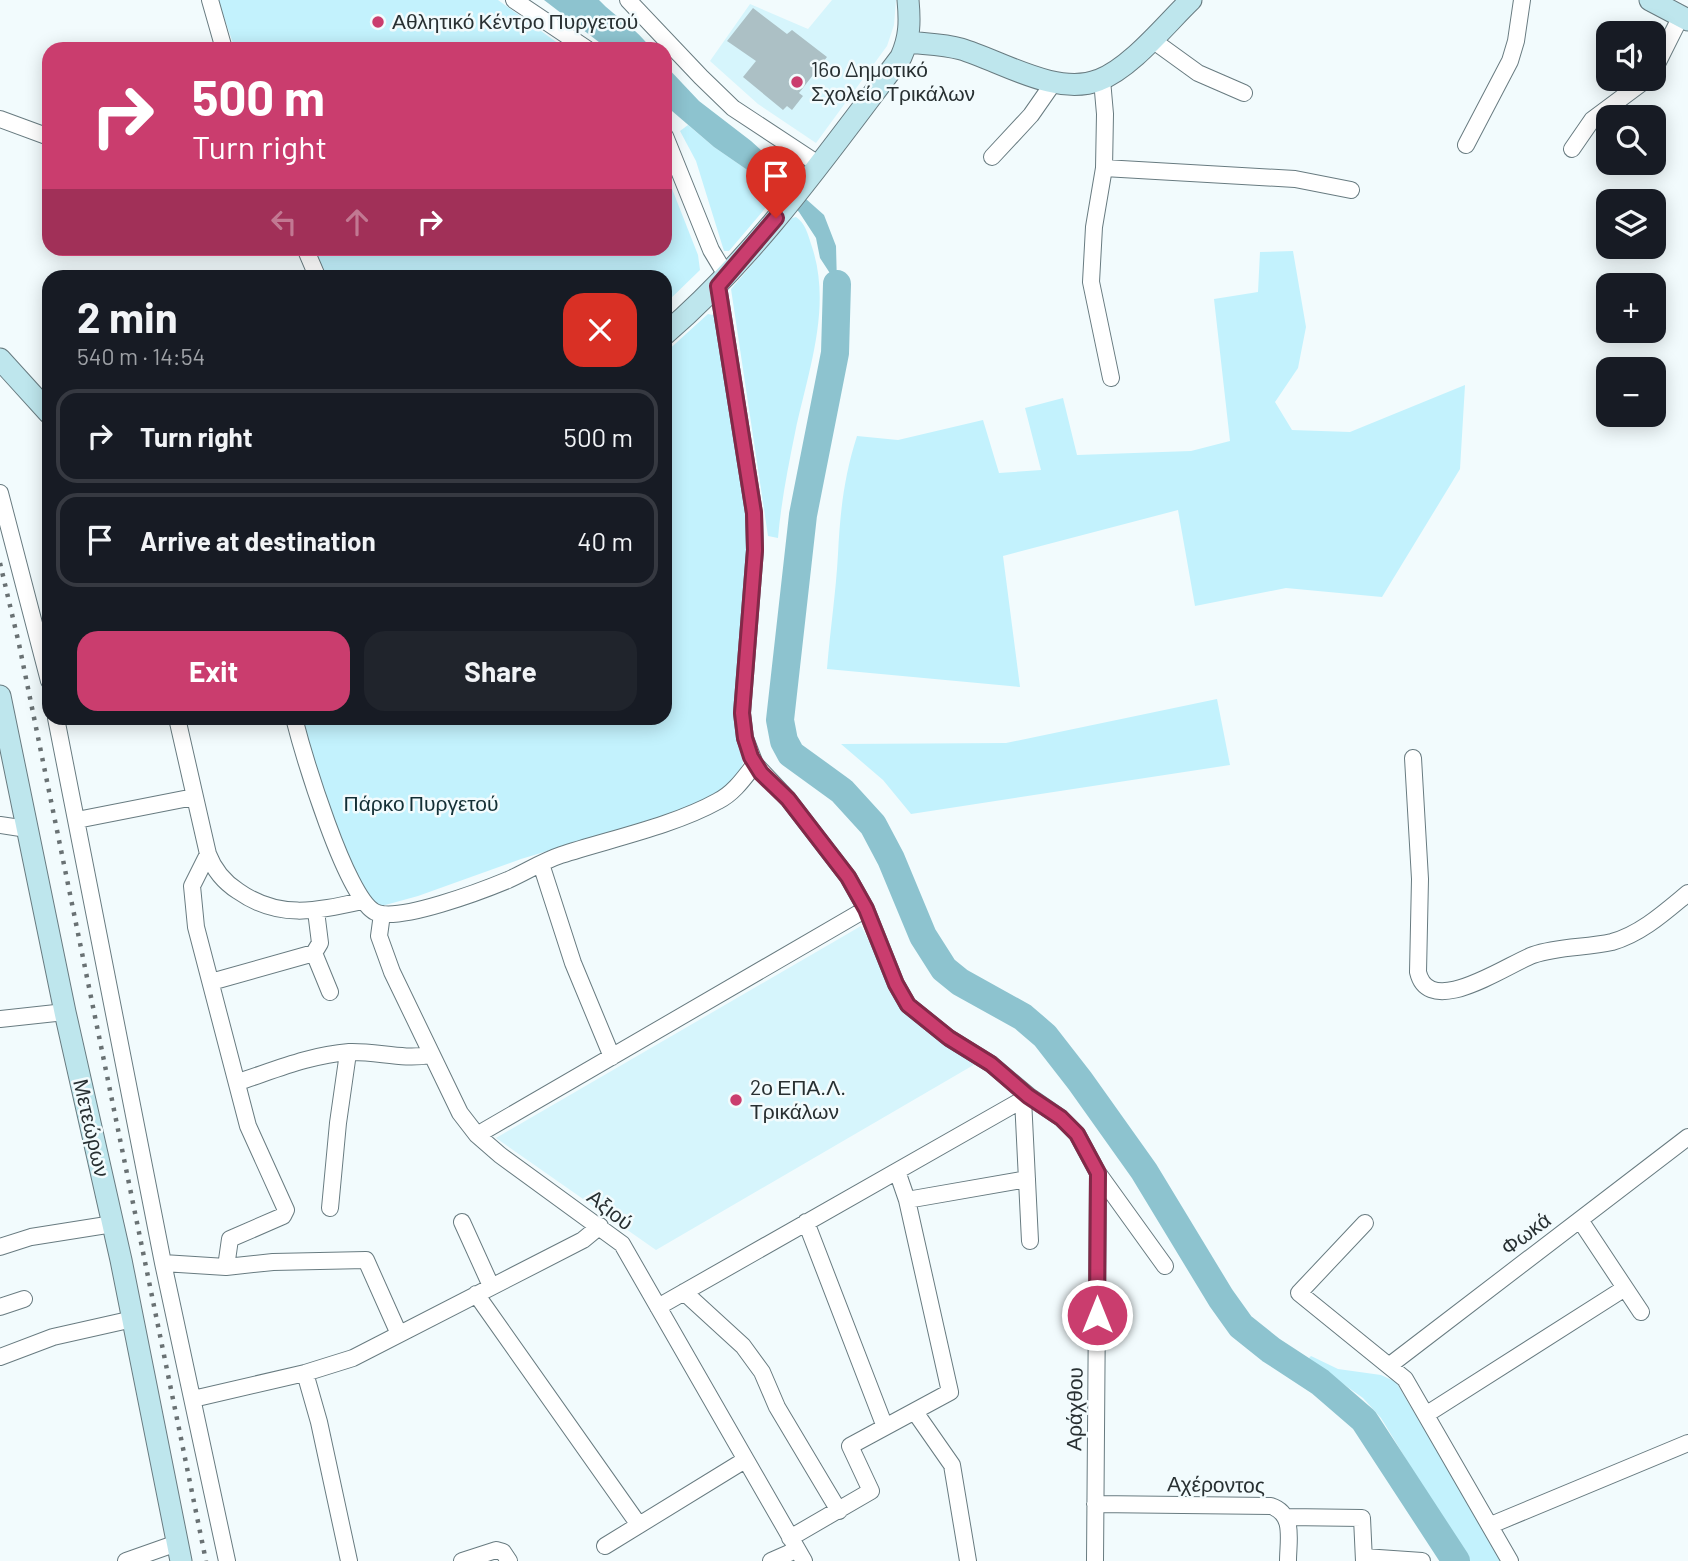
<!DOCTYPE html>
<html lang="en">
<head>
<meta charset="utf-8">
<style>
  :root { --surface:#171b24; --page:#20242c; --text:#f1f3f6; --muted:#9ea1a6; --line:#363941; --accent:#ca3d6e }
  body { margin:0; font-family:Barlow,sans-serif; background:var(--page); color:var(--text); height:100vh; display:flex; flex-direction:column; font-size:26px; white-space:nowrap }
  * { box-sizing:border-box; margin:0 }
  p { font-size:23px; color:var(--muted) }
  .icon { flex:none; width:38px; height:38px; fill:none; stroke:currentColor; stroke-width:2; stroke-linecap:round; stroke-linejoin:round }
  .map { position:relative; flex:1; overflow:hidden }
  .sheet { position:absolute; left:42px; top:270px; width:630px; height:455px; display:flex; flex-direction:column; background:var(--surface); border-radius:21px; box-shadow:0 4px 18px #0003 }
  .sheet>* { flex:none }
  .banner { position:absolute; left:42px; top:42px; width:630px; height:214px; border-radius:21px; box-shadow:0 4px 18px #0003; background:#ca3d6e; color:#fff; overflow:hidden }
  .controls { position:absolute; left:1596px; top:21px; display:grid; gap:14px }
  .controls a { display:grid; place-items:center; width:70px; height:70px; border-radius:14px; background:var(--surface); box-shadow:0 4px 18px #0003; font-size:35px }
  .pin { position:absolute; display:grid; place-items:center; width:60px; height:60px; color:#fff; margin:-72px -30px; border-radius:50% 50% 50% 0; rotate:-45deg; box-shadow:0 0 7px #0007 }
  .pin .icon { rotate:45deg }
  .me { position:absolute; width:77px; margin:-38px; rotate:0deg; stroke-linejoin:round; filter:drop-shadow(0 0 5px #0008) }
  .turn { display:flex; align-items:center; gap:24px; height:147px; padding:0 35px; font-size:32px }
  .turn .icon { width:91px; height:91px; stroke-width:2.5 }
  .turn b { display:block; font-size:49px; line-height:60px }
  .lanes { display:flex; align-items:center; height:66px; padding:0 35px; background:#0003; justify-content:center; gap:35px; direction:ltr }
  .lanes .off { opacity:.35 }
  .round { display:grid; place-items:center; flex:none; width:74px; height:74px; border-radius:21px; background:var(--page) }
  .headline { display:flex; align-items:center; justify-content:space-between; height:119px; padding:0 35px }
  h1 { font-size:42px; font-weight:700; line-height:52px }
  .primary-button { display:flex; gap:14px; margin-top:auto; padding:14px 35px }
  .primary-button a { flex:1; height:80px; border-radius:21px; background:var(--accent); color:#fff; font-size:28px; font-weight:700; line-height:80px; text-align:center }
  .primary-button a+a { background:var(--page); color:var(--text) }
  ul { padding:0; list-style:none }
  li { display:flex; align-items:center; gap:21px; height:94px; margin:0 14px 10px; padding:0 21px; border:4px solid var(--line); border-radius:21px }
  li div { flex:1 }
  li b { display:block; font-size:26px }
  li em { font-style:normal }
  .map>svg:first-child { display:block }
  .built { fill:#d6f5fc }
  .green { fill:#c3f2fd }
  .water { fill:#8dc3cf }
  .lines { fill:none; stroke-linecap:round; stroke-linejoin:round }
  .river { stroke:#8dc3cf; stroke-width:28 }
  .building { fill:#acc0c5 }
  .street-casing { stroke:#687b80; stroke-width:18 }
  .secondary-casing { stroke:#687b80; stroke-width:23 }
  .street { stroke:#fff; stroke-width:16 }
  .secondary { stroke:#bee6ed; stroke-width:21 }
  .rail { stroke:#697173; stroke-width:4.5; stroke-dasharray:3.5 7; stroke-linecap:butt }
  .route-casing { stroke:#832848; stroke-width:18 }
  .route { stroke:#ca3d6e; stroke-width:12 }
  .poi-dot { fill:#ca3d6e; stroke:#f2fbfd; stroke-width:2.5 }
  .labels { text-anchor:middle; stroke-width:5; stroke-linejoin:round; paint-order:stroke }
  .poi-label { font-size:21px; fill:#283032; stroke:#f2fbfd; text-anchor:start }
  .park-label { font-size:21px; fill:#132f35; stroke:#f2fbfd }
  .street-label { font-size:21px; fill:#283032; stroke:#f2fbfd }
</style>
</head>
<body>
<div class="map">
<svg width="1688" height="1561" viewBox="0 0 1688 1561">
  <rect width="100%" height="100%" fill="#f2fbfd"/>
  <path class="built" d="M 832,0 L 896,0 L 894,25 L 887,46 L 816,143 L 758,104 L 710,61 L 750,4 L 808,29 Z
    M 861,926 L 901,1001 L 977,1063 L 656,1250 L 496,1138 Z"/>
  <path class="green" d="M 218,0 L 498,0 L 566,49 L 235,49 Z
    M 688,125 L 714,147 L 779,192 L 729,251 L 724,251 L 696,161 L 680,131 Z
    M 665,171 L 698,255 L 700,270 L 665,304 L 665,276 L 326,276 L 313,249 L 665,248 Z
    M 796,217 C 805,223 808,234 811,244 C 833,306 808,371 795,433 C 788,467 781,503 778,538 L 768,536 L 731,289 L 792,218 Z
    M 1293,251 L 1306,327 L 1298,368 L 1275,402 L 1292,430 L 1350,432 L 1465,385 L 1460,469 L 1382,597 L 1286,588 L 1195,606 L 1178,510 L 1003,556 L 1020,687 L 827,669 C 830,631 836,592 838,554 C 840,513 844,476 857,436 L 898,440 L 983,420 L 999,473 L 1041,470 L 1025,408 L 1063,398 L 1077,455 L 1191,451 L 1230,441 L 1214,299 L 1258,292 L 1260,252 Z
    M 708,314 L 718,316 L 741,458 L 749,539 L 736,679 L 737,732 L 743,763 L 734,784 L 696,806 L 521,859 L 418,896 L 378,907 L 369,901 L 339,834 L 299,718 L 665,718 L 665,353 Z
    M 1217,699 L 1230,765 L 911,814 L 883,780 L 841,744 L 1006,743 Z
    M 1311,1356 L 1338,1369 L 1381,1375 L 1396,1382 L 1502,1561 L 1468,1561 L 1381,1418 L 1363,1398 L 1308,1359 Z"/>
  <path class="water" d="M 544,0 L 599,0 C 616,18 637,28 651,49 L 608,49 Z
    M 665,65 L 699,101 L 751,141 L 785,172 L 788,183 L 824,215 L 836,246 L 837,284 L 820,258 L 816,238 L 799,212 L 779,192 L 714,147 L 665,105 Z"/>
  <g class="lines">
    <path class="river" d="M 837,284 L 835,353 L 803,515 L 780,720 L 784,741 L 791,754 L 842,791 L 873,825 L 891,859 L 923,936 L 944,969 L 960,982 L 1023,1017 L 1045,1036 L 1080,1081 L 1144,1171 L 1221,1298 L 1241,1326 L 1271,1350 L 1320,1382 L 1364,1420 L 1456,1561"/>
  </g>
  <path class="building" d="M 753,8 L 787,34 L 792,30 L 827,57 L 799,93 L 803,96 L 792,110 L 787,106 L 783,110 L 743,77 L 756,61 L 727,41 Z"/>
  <g class="lines">
    <defs>
      <path id="street" d="M 210,0 L 224,49
        M 514,0 L 587,49
        M 628,0 L 701,77 L 733,108 L 818,164
        M 1151,39 L 1198,73 L 1244,93
        M 1654,70 L 1681,16
        M 1102,80 L 1105,114 L 1104,168 L 1094,227 L 1091,282 L 1111,378
        M 0,119 L 49,137
        M 665,136 L 711,250 L 726,275
        M 1466,145 L 1510,61 L 1516,41 L 1522,0
        M 1572,149 L 1592,120 L 1647,79
        M 992,157 L 1031,115 L 1054,82
        M 1104,168 L 1295,179 L 1351,190
        M 305,248 L 317,276
        M 718,286 L 754,513 L 755,550 L 742,713 L 745,738 L 755,764 L 788,799 L 848,877 L 866,909 L 896,984 L 908,1005 L 949,1038 L 991,1064 L 1029,1096 L 1061,1118 L 1077,1134 L 1098,1173 L 1165,1266
        M 0,493 L 49,681
        M 56,718 L 163,1263 L 227,1561
        M 177,718 L 208,854 C 214,870 224,882 238,891 C 279,920 317,911 362,901
        M 294,718 C 303,753 346,898 375,912 C 398,923 484,890 508,880 C 526,872 543,861 561,855 C 610,839 673,826 718,801 C 734,793 744,778 755,764
        M 1413,758 L 1420,879 L 1418,972 C 1429,1020 1508,964 1533,955 C 1559,946 1586,948 1612,942 C 1641,934 1665,912 1688,893
        M 77,820 L 194,797
        M 0,825 L 27,829
        M 208,854 L 192,886 L 196,927 L 248,1126 L 286,1210 L 283,1216 L 230,1239 L 226,1267
        M 541,864 L 573,963 L 612,1057
        M 382,914 L 379,936 L 392,972 L 460,1113 L 477,1135 L 500,1155 L 622,1244 L 804,1561
        M 314,953 L 330,992
        M 211,982 L 314,953 L 320,943 L 316,911
        M 0,1019 L 65,1012
        M 238,1082 C 275,1070 310,1055 349,1052 C 377,1051 402,1060 430,1055
        M 1023,1099 L 1030,1241
        M 477,1135 L 866,909
        M 907,1200 L 1027,1179
        M 330,1208 L 338,1123 L 348,1053
        M 1580,1220 L 1641,1312
        M 462,1222 L 491,1286
        M 806,1222 L 885,1427
        M 1365,1223 L 1299,1293 L 1405,1379 L 1510,1561
        M 0,1247 L 31,1237 L 113,1224
        M 163,1263 L 226,1267 L 273,1262 L 366,1260 L 399,1334
        M 684,1292 L 743,1346 L 762,1372 L 777,1407 L 839,1511
        M 476,1294 L 639,1525
        M 0,1307 L 24,1299
        M 658,1307 L 1029,1096
        M 0,1357 L 53,1337 L 133,1319
        M 1390,1365 L 1688,1137
        M 305,1373 L 319,1422 L 349,1561
        M 193,1399 L 305,1373 L 353,1358 L 583,1240 L 600,1226
        M 915,1412 L 952,1465 L 968,1561
        M 1427,1414 L 1625,1288
        M 1095,1504 L 1271,1506 C 1295,1514 1288,1540 1288,1561
        M 1287,1517 L 1362,1518 L 1364,1561
        M 1491,1525 L 1688,1443
        M 790,1538 L 871,1491 L 850,1446 L 950,1392 L 907,1200 L 897,1171
        M 605,1546 L 745,1460
        M 1364,1557 L 1422,1561
        M 126,1561 L 177,1543
        M 462,1561 L 496,1550 L 503,1552 L 509,1561
        M 771,1561 L 796,1550
        M 1095,1561 L 1098,1173"/>
      <path id="secondary" d="M 1650,0 L 1688,20
        M 908,42 C 925,44 944,44 961,49 C 1001,61 1057,97 1099,80 C 1131,68 1166,24 1191,0
        M 665,334 C 757,255 828,153 901,57 C 910,37 910,21 908,0
        M 0,359 L 49,413
        M 0,696 L 65,1012 L 121,1260 L 181,1561"/>
    </defs>
    <use href="#street" class="street-casing"/>
    <use href="#secondary" class="secondary-casing"/>
    <use href="#street" class="street"/>
    <use href="#secondary" class="secondary"/>
    <path class="rail" d="M 0,563 L 19,644 L 206,1561"/>
  </g>
  <g class="lines">
    <defs>
      <path id="route" d="M 776,218 L 718,286 L 754,513 L 755,550 L 742,713 L 745,738 L 751,757 L 761,773 L 788,799 L 848,877 L 866,909 L 896,984 L 908,1005 L 949,1038 L 991,1064 L 1028,1096 L 1061,1118 L 1077,1134 L 1098,1173 L 1097,1315"/>
    </defs>
    <use href="#route" class="route-casing"/>
    <use href="#route" class="route"/>
  </g>
  <g class="poi-dot">
    <circle cx="378" cy="22" r="7"/>
    <circle cx="797" cy="82" r="7"/>
    <circle cx="736" cy="1100" r="7"/>
  </g>
  <g class="labels">
    <g class="poi-label">
      <text x="392" y="29">Αθλητικό Κέντρο Πυργετού</text>
      <text x="811" y="77">16ο Δημοτικό<tspan x="811" dy="24">Σχολείο Τρικάλων</tspan></text>
      <text x="750" y="1095">2ο ΕΠΑ.Λ.<tspan x="750" dy="24">Τρικάλων</tspan></text>
    </g>
    <g class="park-label">
      <text x="421" y="811">Πάρκο Πυργετού</text>
    </g>
    <g class="street-label">
      <text transform="translate(91 1128) rotate(77)" y="7">Μετεώρων</text>
      <text transform="translate(610 1210) rotate(38)" y="7">Αξιού</text>
      <text transform="translate(1526 1234) rotate(-37)" y="7">Φωκά</text>
      <text transform="translate(1075 1409) rotate(-89)" y="7">Αράχθου</text>
      <text transform="translate(1216 1485) rotate(1)" y="7">Αχέροντος</text>
    </g>
  </g>
</svg>
<div class="controls">
<a><svg class="icon" aria-label="sound" viewBox="0 0 24 24"><path d="M4 9h4l5-4v14l-5-4H4zM17 9q2 3 0 6"/></svg></a>
<a><svg class="icon" aria-label="search" viewBox="0 0 24 24"><circle cx="10" cy="10" r="6"/><path d="M15 15l6 6"/></svg></a>
<a><svg class="icon" aria-label="layers" viewBox="0 0 24 24"><path d="M12 4l9 5-9 5-9-5zM3 14l9 5 9-5"/></svg></a>
<a>+</a>
<a>−</a>
</div>
<div class="pin" style="left:776px;top:218px;background:#d93025"><svg class="icon" aria-label="arrive" viewBox="0 0 24 24"><path d="M6 21V4h12l-3 4 3 4H6"/></svg></div>
<svg class="me" style="left:1097px;top:1315px" viewBox="-20 -20 40 40"><circle r="17" fill="#ca3d6e" stroke="#fff" stroke-width="3"/><path d="M0-11L8 9 0 5-8 9z" fill="#fff"/></svg>
<div class="banner">
<div class="turn"><svg class="icon" aria-label="right" viewBox="0 0 24 24"><path d="M7 20v-9h11M14 6l5 5-5 5"/></svg><div><b>500 m</b>Turn right</div></div>
<div class="lanes"><svg class="icon off" aria-label="left" viewBox="0 0 24 24"><path d="M17 20v-9H6M10 6l-5 5 5 5"/></svg><svg class="icon off" aria-label="ahead" viewBox="0 0 24 24"><path d="M12 20V5M6 11l6-6 6 6"/></svg><svg class="icon" aria-label="right" viewBox="0 0 24 24"><path d="M7 20v-9h11M14 6l5 5-5 5"/></svg></div>
</div>
<section class="sheet">
<div class="headline"><div><h1>2 min</h1><p>540 m · 14:54</p></div><a class="round" style="background:#d93025;color:#fff"><svg class="icon" aria-label="close" viewBox="0 0 24 24"><path d="M6 6l12 12M18 6L6 18"/></svg></a></div>
<ul>
<li><svg class="icon" aria-label="right" viewBox="0 0 24 24"><path d="M7 20v-9h11M14 6l5 5-5 5"/></svg><div><b>Turn right</b></div><em>500 m</em></li>
<li><svg class="icon" aria-label="arrive" viewBox="0 0 24 24"><path d="M6 21V4h12l-3 4 3 4H6"/></svg><div><b>Arrive at destination</b></div><em>40 m</em></li>
</ul>
<div class="primary-button"><a>Exit</a><a>Share</a></div>
</section>
</div>
</body>
</html>
